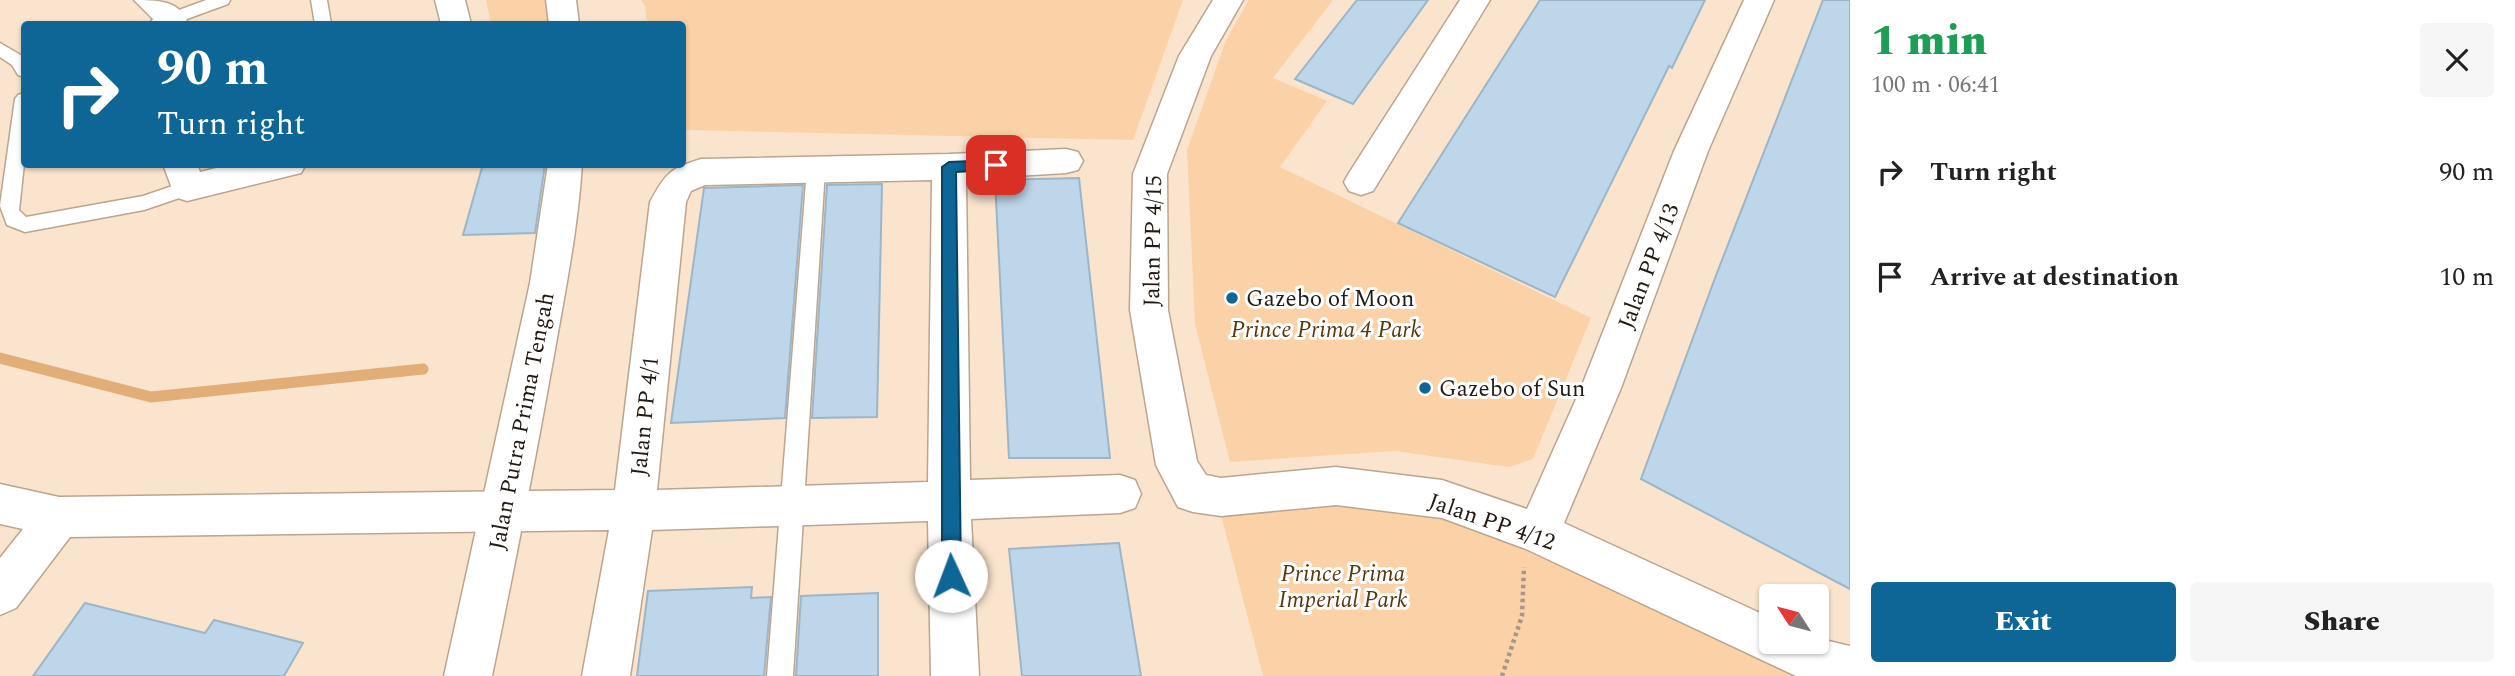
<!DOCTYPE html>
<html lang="en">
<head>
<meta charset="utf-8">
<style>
  :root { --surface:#fff; --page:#f6f6f6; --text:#222; --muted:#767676; --accent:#0d6696 }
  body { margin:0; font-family:Spectral,serif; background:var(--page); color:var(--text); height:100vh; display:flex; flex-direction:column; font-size:26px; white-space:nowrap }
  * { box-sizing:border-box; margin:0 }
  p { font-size:23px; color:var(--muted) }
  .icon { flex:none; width:38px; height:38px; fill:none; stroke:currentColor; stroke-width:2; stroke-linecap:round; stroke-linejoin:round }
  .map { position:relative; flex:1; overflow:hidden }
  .drawer { display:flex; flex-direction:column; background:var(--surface); width:665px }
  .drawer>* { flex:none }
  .top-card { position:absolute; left:21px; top:21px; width:665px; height:147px; border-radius:7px; box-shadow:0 2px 5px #0004; background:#0d6696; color:#fff; overflow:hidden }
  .needle { width:46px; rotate:306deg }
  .controls { position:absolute; left:1759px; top:584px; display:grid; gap:14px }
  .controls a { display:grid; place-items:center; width:70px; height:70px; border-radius:7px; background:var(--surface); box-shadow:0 2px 5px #0004; font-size:35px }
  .pin { position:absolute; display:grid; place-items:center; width:60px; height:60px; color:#fff; margin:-30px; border-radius:14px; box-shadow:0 4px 10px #0006 }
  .me { position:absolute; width:77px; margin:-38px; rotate:358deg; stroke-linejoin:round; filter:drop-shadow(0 0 5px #0008) }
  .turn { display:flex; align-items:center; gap:24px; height:147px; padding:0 21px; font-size:32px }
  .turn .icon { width:91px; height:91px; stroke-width:2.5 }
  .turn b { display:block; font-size:49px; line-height:60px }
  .round { display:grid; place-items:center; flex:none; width:74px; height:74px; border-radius:7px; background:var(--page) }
  .overview { display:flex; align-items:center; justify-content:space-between; height:119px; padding:0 21px }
  h1 { font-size:42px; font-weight:800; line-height:52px; color:#1e9e55 }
  .button { display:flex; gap:14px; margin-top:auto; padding:14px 21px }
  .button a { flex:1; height:80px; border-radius:7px; background:var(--accent); color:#fff; font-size:28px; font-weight:800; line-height:80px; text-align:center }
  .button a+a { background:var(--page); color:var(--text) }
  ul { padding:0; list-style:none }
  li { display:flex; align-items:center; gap:21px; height:105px; padding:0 21px }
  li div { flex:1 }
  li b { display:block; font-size:26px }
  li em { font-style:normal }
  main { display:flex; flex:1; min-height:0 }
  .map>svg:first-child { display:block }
  .green { fill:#fbd2a7 }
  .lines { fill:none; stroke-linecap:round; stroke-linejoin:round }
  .stream { stroke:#e1ae78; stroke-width:11 }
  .building { fill:#bdd6e9; stroke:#9cb5c7; stroke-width:2 }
  .service-casing { stroke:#baa590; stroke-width:3 }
  .minor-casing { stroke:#baa590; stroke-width:3 }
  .tertiary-casing { stroke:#baa590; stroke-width:3 }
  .path { stroke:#a79786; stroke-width:4.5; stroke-dasharray:3.5 3.5; stroke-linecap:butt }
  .service { fill:#fff; fill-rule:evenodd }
  .minor { fill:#fff; fill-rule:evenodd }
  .tertiary { fill:#fff; fill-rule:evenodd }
  .route { fill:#0d6696; stroke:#084262; stroke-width:2 }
  .poi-dot { fill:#0d6696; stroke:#fff; stroke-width:2.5 }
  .labels { text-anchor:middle; stroke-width:6; stroke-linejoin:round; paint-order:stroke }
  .street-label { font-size:23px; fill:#231b13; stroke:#fff }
  .poi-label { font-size:23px; fill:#231b13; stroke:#fff; text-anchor:start }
  .park-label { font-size:23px; font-style:italic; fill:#59380c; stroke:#fff }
</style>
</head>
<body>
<main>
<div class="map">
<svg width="1850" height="676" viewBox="0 0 1850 676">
  <rect width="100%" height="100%" fill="#fae4ce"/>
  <path class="green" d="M 486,0 L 552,0 L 553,24 L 491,24 Z
    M 641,0 L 1183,0 L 1133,140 L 683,130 L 682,24 L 647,24 L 645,6 Z
    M 1249,0 L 1333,0 L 1273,78 L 1327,101 L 1280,167 L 1591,318 L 1533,459 L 1509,467 L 1395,451 L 1230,462 L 1195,324 L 1187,150 L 1226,40 Z
    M 1335,494 L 1438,504 L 1848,676 L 1263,676 L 1219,507 Z"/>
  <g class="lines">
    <path class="stream" d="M 0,358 L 151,397 L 423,369"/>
  </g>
  <path class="building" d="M 1357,0 L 1428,0 L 1353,104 L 1295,79 Z
    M 1540,0 L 1705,0 L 1672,68 L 1669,66 L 1555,297 L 1398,223 Z
    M 1823,0 L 1850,0 L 1850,589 L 1641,479 L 1715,278 Z
    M 483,164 L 545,164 L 535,233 L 463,235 Z
    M 1079,178 L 1110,458 L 1009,458 L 995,180 Z
    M 882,184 L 877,417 L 812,418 L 827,185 Z
    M 803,185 L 785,418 L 671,423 L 704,188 Z
    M 1119,543 L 1141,676 L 1022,676 L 1009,549 Z
    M 752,587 L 751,598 L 771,597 L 764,676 L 637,676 L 648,591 Z
    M 878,593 L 878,676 L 796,676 L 801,596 Z
    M 85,603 L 205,633 L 214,620 L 303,643 L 284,676 L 33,676 Z"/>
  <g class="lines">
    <defs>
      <path id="service" d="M 206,0 L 230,0 L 228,4 L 173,24 L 150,24 L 152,20 Z
        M 311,0 L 327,0 L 331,24 L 315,24 Z
        M 0,43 L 24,57 L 24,77 L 18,75 L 12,65 L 0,57 Z
        M 24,93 L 24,164 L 19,210 L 26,217 L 143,196 L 187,181 L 194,183 L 196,188 L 194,193 L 144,210 L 25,232 L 7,225 L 0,206 L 15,99 L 18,95 Z
        M 816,163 L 823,165 L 825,170 L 793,676 L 767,676 L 807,170 L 809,165 Z"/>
      <path id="minor" d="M 134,0 C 156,0 181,0 188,24 L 158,24 Z
        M 435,0 L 465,0 L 471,24 L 441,24 Z
        M 1213,0 L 1243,0 L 1211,56 L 1167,174 L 1168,310 L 1197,461 L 1206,475 L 1221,478 L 1336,467 L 1442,480 L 1527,509 L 1581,388 L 1674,151 L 1744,0 L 1774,0 L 1708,151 L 1621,388 L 1564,523 L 1771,618 L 1771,642 L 1816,642 L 1816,638 L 1850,646 L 1850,676 L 1796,676 L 1526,549 L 1442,518 L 1336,505 L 1221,516 L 1193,512 L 1178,507 L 1156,465 L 1130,310 L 1133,174 L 1179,56 Z
        M 1460,0 L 1490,0 L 1373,191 L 1361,195 L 1349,191 L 1344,182 L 1349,173 Z
        M 1066,149 L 1078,152 L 1083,161 L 1078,170 L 1066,173 L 966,179 L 970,480 L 1120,475 L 1135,480 L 1141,494 L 1135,508 L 1120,513 L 971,519 L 979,676 L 931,676 L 928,521 L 652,530 L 630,676 L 582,676 L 609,530 L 70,537 L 16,608 L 0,615 L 0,558 L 23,529 L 0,524 L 0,484 L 59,497 L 615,490 L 650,202 C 666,173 669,169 701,159 L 949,154 ZM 932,180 L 928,482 L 657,490 L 686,202 L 691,191 L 705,185 Z
        M 163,164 L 197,164 L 200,172 L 233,164 L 306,164 L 301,173 L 187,201 L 175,197 Z"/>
      <path id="tertiary" d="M 546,0 L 576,0 L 579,24 L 549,24 Z
        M 548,164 L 582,164 C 578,229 565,292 554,355 C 535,462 514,569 492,676 L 444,676 L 530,283 Z"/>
    </defs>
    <use href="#service" class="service-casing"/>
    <use href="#minor" class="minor-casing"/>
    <use href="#tertiary" class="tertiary-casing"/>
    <path class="path" d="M 1502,676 L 1522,616 L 1524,567"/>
    <use href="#service" class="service"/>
    <use href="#minor" class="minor"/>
    <use href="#tertiary" class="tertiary"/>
  </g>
  <path class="route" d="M 996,160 L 1001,161 L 1001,169 L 956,172 L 961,576 L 958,582 L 951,585 L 945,582 L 942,576 L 942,167 L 949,162 Z"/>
  <g class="poi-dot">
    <circle cx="1232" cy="298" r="7"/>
    <circle cx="1425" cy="388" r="7"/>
  </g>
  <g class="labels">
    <g class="street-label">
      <text transform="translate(1152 241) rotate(-89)" y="8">Jalan PP 4/15</text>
      <text transform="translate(1648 266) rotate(-69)" y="8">Jalan PP 4/13</text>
      <text transform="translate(644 416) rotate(-84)" y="8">Jalan PP 4/1</text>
      <text transform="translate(521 421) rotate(-79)" y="8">Jalan Putra Prima Tengah</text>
      <text transform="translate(1492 521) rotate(19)" y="8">Jalan PP 4/12</text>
    </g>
    <g class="poi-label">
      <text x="1246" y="306">Gazebo of Moon</text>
      <text x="1439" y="396">Gazebo of Sun</text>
    </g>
    <g class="park-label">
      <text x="1326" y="337">Prince Prima 4 Park</text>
      <text x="1343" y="581">Prince Prima<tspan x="1343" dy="26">Imperial Park</tspan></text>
    </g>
  </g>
</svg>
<div class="controls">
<a><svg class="needle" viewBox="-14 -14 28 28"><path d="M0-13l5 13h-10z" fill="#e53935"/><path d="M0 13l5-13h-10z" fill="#767676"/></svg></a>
</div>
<div class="pin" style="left:996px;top:165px;background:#d93025"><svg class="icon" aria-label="arrive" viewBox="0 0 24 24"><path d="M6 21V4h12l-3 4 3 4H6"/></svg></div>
<svg class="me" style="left:951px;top:576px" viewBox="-20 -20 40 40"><circle r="19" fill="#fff"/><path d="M0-13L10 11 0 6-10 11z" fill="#0d6696"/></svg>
<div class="top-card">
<div class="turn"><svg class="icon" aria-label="right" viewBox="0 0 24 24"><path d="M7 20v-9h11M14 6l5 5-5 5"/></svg><div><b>90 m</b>Turn right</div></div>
</div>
</div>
<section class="drawer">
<div class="overview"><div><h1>1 min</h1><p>100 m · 06:41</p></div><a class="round"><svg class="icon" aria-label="close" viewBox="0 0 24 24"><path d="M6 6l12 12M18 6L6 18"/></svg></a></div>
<ul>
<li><svg class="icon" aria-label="right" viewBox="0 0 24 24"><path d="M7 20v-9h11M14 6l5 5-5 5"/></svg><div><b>Turn right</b></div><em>90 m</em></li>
<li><svg class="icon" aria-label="arrive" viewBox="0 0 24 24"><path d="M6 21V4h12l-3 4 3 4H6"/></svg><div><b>Arrive at destination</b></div><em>10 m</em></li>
</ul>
<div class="button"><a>Exit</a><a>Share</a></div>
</section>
</main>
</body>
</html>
